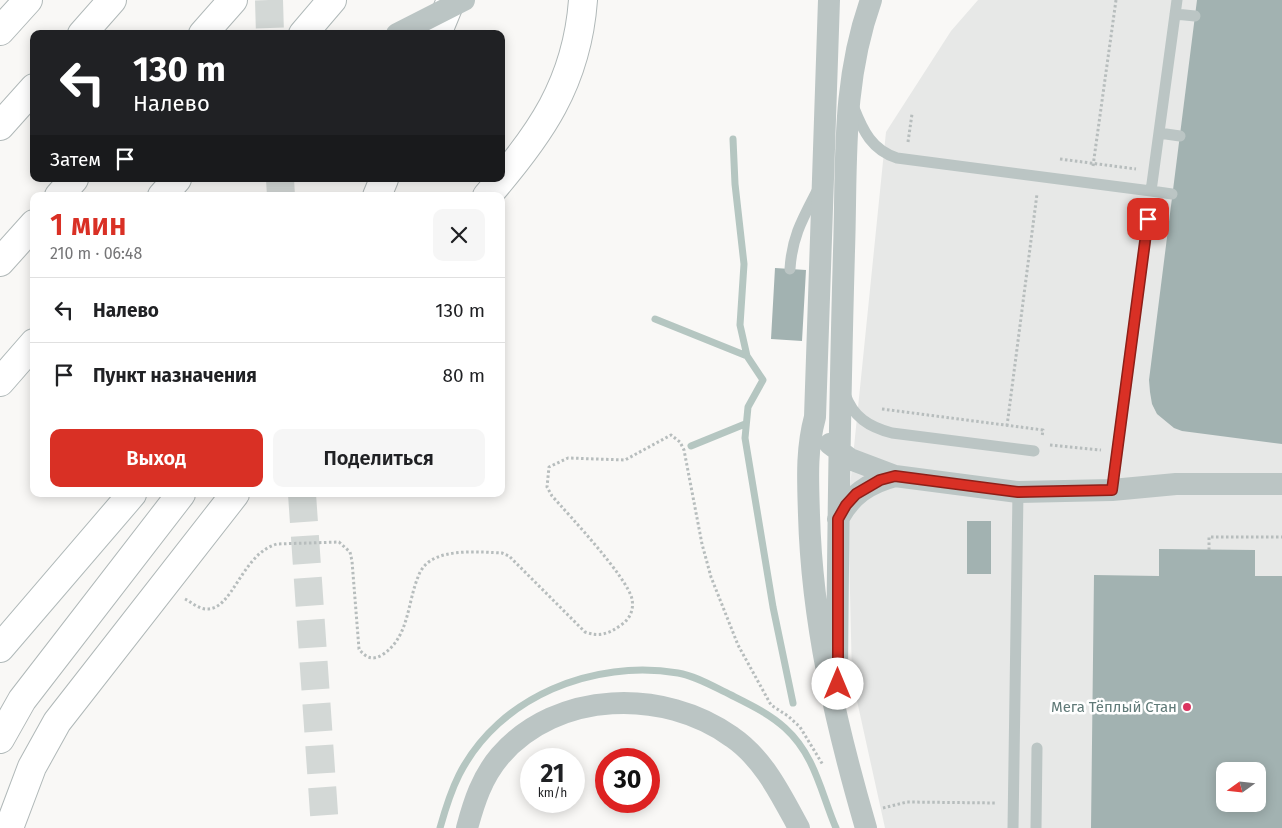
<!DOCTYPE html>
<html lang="ru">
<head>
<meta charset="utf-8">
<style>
  :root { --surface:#fff; --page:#f6f6f6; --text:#202124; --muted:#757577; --line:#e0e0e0; --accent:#d93025 }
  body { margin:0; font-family:"Fira Sans",sans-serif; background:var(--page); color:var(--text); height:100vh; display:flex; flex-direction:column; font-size:19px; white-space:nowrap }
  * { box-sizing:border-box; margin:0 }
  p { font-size:16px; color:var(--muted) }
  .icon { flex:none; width:28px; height:28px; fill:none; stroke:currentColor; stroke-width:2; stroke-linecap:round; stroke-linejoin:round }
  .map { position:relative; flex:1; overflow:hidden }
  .side { position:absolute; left:30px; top:192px; width:475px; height:305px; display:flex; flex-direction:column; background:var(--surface); border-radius:10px; box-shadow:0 2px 12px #0003 }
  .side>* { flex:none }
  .hud { position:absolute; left:30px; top:30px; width:475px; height:152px; border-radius:10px; box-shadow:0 2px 12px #0003; background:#202124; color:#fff; overflow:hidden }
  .needle { width:32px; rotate:255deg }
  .controls { position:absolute; left:1216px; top:762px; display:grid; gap:10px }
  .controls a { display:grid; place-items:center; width:50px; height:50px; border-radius:10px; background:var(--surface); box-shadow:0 2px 12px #0003; font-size:25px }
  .speed { position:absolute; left:520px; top:748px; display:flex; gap:10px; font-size:25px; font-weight:700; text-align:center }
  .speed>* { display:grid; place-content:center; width:65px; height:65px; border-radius:50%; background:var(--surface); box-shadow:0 2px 12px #0003; line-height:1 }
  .speed small { font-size:12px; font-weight:400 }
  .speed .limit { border:8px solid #d22; background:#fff; color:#111 }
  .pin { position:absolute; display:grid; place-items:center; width:42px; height:42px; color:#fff; margin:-21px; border-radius:10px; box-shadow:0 2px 8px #0006 }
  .me { position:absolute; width:55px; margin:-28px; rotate:0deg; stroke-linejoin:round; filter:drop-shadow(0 0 4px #0008) }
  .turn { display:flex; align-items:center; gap:18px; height:105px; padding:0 20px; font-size:22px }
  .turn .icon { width:65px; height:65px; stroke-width:2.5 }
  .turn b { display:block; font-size:35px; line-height:42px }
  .then { display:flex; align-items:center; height:48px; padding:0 20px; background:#0003; gap:10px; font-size:19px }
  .round { display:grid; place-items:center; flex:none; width:52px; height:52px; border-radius:10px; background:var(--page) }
  .overview { display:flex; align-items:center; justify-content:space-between; height:85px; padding:0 20px }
  h1 { font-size:30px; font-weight:600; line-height:38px; color:var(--accent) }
  .button { display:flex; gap:10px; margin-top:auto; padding:10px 20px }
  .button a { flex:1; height:58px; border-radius:10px; background:var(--accent); color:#fff; font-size:20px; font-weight:600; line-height:58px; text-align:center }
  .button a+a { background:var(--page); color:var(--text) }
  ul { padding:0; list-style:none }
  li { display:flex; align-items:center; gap:15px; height:65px; padding:0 20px; border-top:1px solid var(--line) }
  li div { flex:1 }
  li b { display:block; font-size:19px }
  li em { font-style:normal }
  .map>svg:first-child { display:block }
  .built { fill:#e7e8e7; fill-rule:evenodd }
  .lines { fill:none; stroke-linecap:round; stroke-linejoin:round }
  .stream { stroke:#b5c6c1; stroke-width:7 }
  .building { fill:#a2b2b1; fill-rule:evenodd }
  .trunk-tunnel { stroke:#d3d8d6; stroke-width:28; stroke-dasharray:28 14; stroke-linecap:butt }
  .primary-casing { stroke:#b0b9b9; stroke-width:30 }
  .trunk-casing { stroke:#b0b8b8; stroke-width:30 }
  .path { stroke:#b7bdbd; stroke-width:3; stroke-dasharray:2.5 2.5; stroke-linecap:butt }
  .service { stroke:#bbc5c4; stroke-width:11 }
  .minor { stroke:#bbc5c4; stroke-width:22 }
  .primary { stroke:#fff; stroke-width:28 }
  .trunk { stroke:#fff; stroke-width:28 }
  .minor-bridge { stroke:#bbc5c4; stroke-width:22 }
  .route-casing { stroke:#8d1f18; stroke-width:12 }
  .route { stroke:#d93025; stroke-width:9 }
  .poi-dot { fill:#db3460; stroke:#fff; stroke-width:2 }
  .labels { text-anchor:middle; stroke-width:5; stroke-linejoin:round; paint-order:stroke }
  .poi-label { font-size:15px; fill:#607a78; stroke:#fff; text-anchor:end }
</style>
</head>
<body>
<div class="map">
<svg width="1282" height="828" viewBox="0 0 1282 828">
  <rect width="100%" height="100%" fill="#f9f8f6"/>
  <path class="built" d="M 978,0 L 1282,0 L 1282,828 L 885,828 L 852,678 L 848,506 L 886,132 L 951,31 ZM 1225,771 L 1258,771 L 1258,804 L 1225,804 Z"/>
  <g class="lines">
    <path class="stream" d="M 733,139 L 735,184 L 744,264 L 740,325 L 747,356 L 763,380 L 748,407 L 745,438 L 773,607 L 793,703
      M 655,319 L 747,356
      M 691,446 L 745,424
      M 440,828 C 445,810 451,791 459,775 C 499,696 594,659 678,673 C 696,676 714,687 731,695 C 749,704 770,714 785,728 C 815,755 821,793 836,828"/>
  </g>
  <path class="building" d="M 1197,0 L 1282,0 L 1282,444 L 1182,431 L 1174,428 L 1157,414 L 1152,404 L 1150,392 L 1149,380 Z
    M 775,268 L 806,270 L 802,341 L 771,339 Z
    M 967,521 L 991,521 L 991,574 L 967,574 Z
    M 1159,549 L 1255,550 L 1255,576 L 1282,576 L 1282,828 L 1091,828 L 1094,575 L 1159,576 ZM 1225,771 L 1258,771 L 1258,804 L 1225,804 Z"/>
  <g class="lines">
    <path class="trunk-tunnel" d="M 269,0 L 270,34
      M 280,179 L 281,196
      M 302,494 L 325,828"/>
    <defs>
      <path id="primary" d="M 303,34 L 332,0
        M 162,196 L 177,179
        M 0,382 L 34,343
        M 0,648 L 132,494"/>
      <path id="trunk" d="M 0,31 L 28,0
        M 82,34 L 112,0
        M 203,34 L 233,0
        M 437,34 L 451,0
        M 0,126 L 34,88
        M 59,196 L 74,179
        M 377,196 L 384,179
        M 487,196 C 540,135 577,83 583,0
        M 0,262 L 34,224
        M 0,739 L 22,700 L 181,494
        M 9,828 L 32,767 L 57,722 L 235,494"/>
    </defs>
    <use href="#primary" class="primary-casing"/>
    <use href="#trunk" class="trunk-casing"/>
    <path class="path" d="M 908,142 L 912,114
      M 1060,159 L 1136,169
      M 1093,166 L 1116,0
      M 882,409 L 1043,430 L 1042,437
      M 1007,426 L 1037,194
      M 1050,445 L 1101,450
      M 1209,550 L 1209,537 L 1282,537
      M 185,599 C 191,602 199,609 206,609 C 233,611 241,554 277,544 L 339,542 L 350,552 L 352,561 L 359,649 C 365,657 372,661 382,655 C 409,638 407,604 418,577 C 420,571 424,565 430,561 C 448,549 481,552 502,553 L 509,556 L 585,632 C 599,637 609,634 621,625 C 630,619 634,610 632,599 C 627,577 569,515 552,496 L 547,487 L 549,467 L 568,458 L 625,460 L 671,435 L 680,442 L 684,450 L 702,544 L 711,577 L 738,645 L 771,705 L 788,716 L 800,727 L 823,765
      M 883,808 L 907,802 L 996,803"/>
    <path class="service" d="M 1175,14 L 1195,16
      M 854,108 C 863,131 872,150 897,158 L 1151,191 L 1177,0
      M 1159,133 L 1180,136
      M 1151,191 L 1172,194
      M 790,269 C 792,236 803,218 818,189
      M 845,394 C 853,417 869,427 892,433 L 1034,451
      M 1112,490 L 1148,219
      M 1013,828 L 1018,492
      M 1036,828 L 1037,748"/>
    <path class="minor" d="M 829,0 L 815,417 C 806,450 808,481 809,515 C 812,622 836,725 866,828
      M 830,444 L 850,459 L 895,476 L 1018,492 L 1112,490 L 1176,484 L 1282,484
      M 838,519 C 851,495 868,483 895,476
      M 837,678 C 838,536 840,393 844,251 C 847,164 841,84 871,0
      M 467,828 C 474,802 482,777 500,756 C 557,690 664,688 732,737 C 764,759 781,795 799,828"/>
    <use href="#primary" class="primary"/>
    <use href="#trunk" class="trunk"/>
    <path class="minor-bridge" d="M 397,34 L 464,0"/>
  </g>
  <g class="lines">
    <defs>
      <path id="route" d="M 838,684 L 838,519 L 846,505 L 856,494 L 880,480 L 895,476 L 1018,492 L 1112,490 L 1148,219"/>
    </defs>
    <use href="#route" class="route-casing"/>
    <use href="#route" class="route"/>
  </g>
  <circle class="poi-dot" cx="1187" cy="707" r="5"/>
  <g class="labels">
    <g class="poi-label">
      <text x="1177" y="712">Мега Тёплый Cтан</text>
    </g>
  </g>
</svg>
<div class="controls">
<a><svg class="needle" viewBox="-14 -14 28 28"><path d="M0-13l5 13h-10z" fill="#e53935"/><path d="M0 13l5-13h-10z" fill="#757577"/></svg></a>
</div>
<div class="speed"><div>21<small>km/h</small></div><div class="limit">30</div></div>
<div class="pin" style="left:1148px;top:219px;background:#d93025"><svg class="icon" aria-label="arrive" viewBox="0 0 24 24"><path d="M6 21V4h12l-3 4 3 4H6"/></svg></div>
<svg class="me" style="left:838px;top:684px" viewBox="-20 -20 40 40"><circle r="19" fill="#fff"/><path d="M0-13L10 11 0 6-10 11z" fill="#d93025"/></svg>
<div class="hud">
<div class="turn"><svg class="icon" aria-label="left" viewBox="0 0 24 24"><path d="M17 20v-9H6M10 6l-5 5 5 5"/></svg><div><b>130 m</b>Налево</div></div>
<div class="then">Затем<svg class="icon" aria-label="arrive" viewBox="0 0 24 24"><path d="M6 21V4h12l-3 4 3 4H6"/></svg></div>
</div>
<section class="side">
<div class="overview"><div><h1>1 мин</h1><p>210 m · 06:48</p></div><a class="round"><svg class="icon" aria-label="close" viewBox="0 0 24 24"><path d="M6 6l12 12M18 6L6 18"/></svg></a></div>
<ul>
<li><svg class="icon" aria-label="left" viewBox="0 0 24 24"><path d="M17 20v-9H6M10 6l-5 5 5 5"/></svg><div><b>Налево</b></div><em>130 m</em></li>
<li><svg class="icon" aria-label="arrive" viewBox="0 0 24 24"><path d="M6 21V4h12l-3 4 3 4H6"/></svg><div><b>Пункт назначения</b></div><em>80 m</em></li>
</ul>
<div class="button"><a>Выход</a><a>Поделиться</a></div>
</section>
</div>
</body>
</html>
